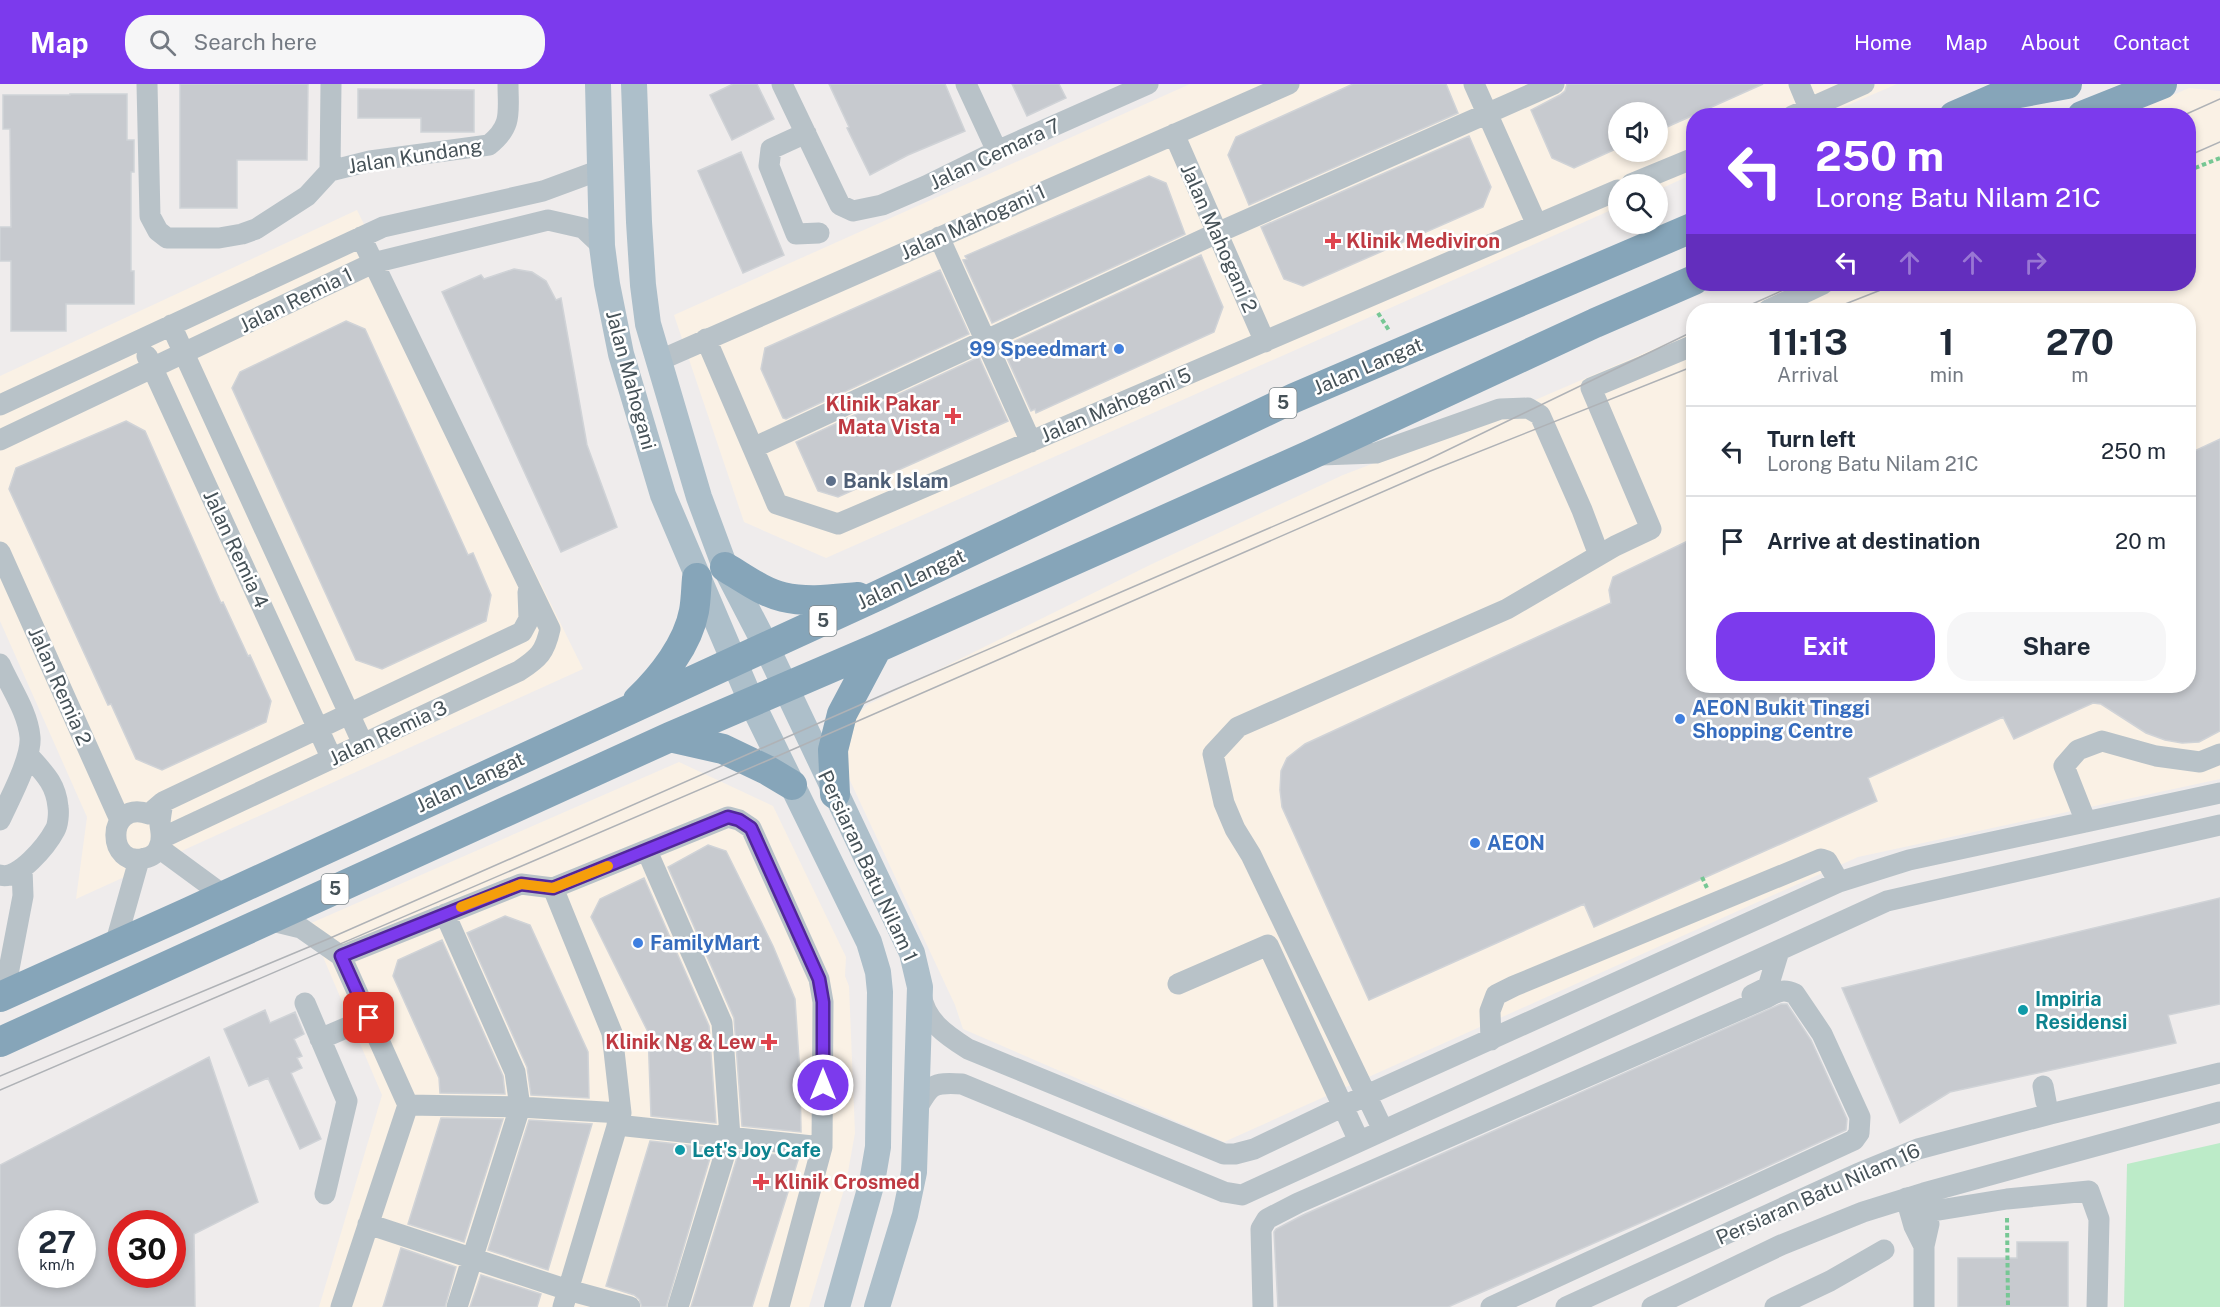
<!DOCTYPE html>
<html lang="en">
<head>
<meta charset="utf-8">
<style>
  :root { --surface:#fff; --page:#f6f6f7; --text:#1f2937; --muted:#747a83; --line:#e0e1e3; --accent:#7c3aed }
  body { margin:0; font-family:"Public Sans",sans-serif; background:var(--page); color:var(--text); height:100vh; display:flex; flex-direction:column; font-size:22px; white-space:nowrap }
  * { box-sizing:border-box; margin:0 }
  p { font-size:20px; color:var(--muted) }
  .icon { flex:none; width:33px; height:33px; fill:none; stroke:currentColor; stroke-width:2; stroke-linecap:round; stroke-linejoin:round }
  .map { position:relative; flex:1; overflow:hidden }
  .details { position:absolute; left:1686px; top:219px; width:510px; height:390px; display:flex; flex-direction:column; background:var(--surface); border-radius:24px; box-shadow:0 3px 9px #0003 }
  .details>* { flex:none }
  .guide { position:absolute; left:1686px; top:24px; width:510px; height:183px; border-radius:24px; box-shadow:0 3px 9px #0003; background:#7c3aed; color:#fff; overflow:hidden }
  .fabs { position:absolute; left:1608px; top:18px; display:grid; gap:12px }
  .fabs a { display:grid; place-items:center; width:60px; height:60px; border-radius:50%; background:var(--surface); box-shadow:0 3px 9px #0003; font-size:30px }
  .speed { position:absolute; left:18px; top:1126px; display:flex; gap:12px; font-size:30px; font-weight:700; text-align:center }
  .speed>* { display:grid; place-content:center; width:78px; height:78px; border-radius:50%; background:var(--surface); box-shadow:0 3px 9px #0003; line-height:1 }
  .speed small { font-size:15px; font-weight:400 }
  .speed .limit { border:9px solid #d22; background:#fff; color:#111 }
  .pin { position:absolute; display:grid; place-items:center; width:51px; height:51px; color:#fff; margin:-26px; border-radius:12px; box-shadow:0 3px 9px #0006 }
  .me { position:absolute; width:66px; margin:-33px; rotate:0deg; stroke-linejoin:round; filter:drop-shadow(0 0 4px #0008) }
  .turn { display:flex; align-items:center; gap:21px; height:126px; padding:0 30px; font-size:27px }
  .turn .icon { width:78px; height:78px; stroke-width:2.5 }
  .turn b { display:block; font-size:42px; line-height:51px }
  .lanes { display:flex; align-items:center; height:57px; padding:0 30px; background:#0003; justify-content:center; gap:30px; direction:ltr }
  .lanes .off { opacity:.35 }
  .eta { display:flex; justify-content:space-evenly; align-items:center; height:102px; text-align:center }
  .eta b { font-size:36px; font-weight:700; line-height:42px }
  .action { display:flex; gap:12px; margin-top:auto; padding:12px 30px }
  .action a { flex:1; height:69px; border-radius:24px; background:var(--accent); color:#fff; font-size:24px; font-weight:700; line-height:69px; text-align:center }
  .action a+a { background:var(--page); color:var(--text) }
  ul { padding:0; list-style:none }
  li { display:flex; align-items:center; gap:18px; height:90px; padding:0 30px; border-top:2px solid var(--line) }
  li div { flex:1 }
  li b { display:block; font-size:22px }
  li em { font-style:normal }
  header { display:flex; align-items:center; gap:36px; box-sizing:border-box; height:84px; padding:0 30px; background:var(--accent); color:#fff }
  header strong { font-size:28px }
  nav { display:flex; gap:33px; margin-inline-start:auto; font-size:21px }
  .search { width:420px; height:54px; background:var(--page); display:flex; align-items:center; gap:15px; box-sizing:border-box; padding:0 21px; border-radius:24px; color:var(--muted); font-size:22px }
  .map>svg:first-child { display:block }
  .commercial { fill:#faf1e5; fill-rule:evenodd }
  .green { fill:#bcebc8 }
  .building { fill:#c7cacf; stroke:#d0d3d7; stroke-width:1.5; fill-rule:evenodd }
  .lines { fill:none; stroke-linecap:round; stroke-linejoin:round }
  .path { stroke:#76c794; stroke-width:4; stroke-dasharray:4.5 3; stroke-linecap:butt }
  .minor { stroke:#b8c2c8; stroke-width:21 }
  .major { stroke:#adbfca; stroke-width:26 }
  .highway { stroke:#86a5b9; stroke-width:30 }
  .tram { stroke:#afb2b6; stroke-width:1.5 }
  .route-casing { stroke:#51269a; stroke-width:15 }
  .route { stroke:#7c3aed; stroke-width:10 }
  .slow { stroke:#f59e0b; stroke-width:10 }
  .health-dot { fill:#e0444e; stroke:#fff; stroke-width:2 }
  .shop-dot { fill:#3f7fe0; stroke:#fff; stroke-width:2 }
  .service-dot { fill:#5c6f8a; stroke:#fff; stroke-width:2 }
  .culture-dot { fill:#0f9aa8; stroke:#fff; stroke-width:2 }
  .labels { text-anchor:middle; stroke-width:5; stroke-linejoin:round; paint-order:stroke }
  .shield { fill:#fff; stroke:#7e868a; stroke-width:1.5 }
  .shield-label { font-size:18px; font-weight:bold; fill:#465258 }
  .street-label { font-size:20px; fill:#465258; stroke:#fff }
  .health-label { font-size:20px; font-weight:bold; fill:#be3a42; stroke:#fff; text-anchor:start }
  .shop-label { font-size:20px; font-weight:bold; fill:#366cbe; stroke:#fff; text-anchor:start }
  .service-label { font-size:20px; font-weight:bold; fill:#4e5e75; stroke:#fff; text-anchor:start }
  .culture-label { font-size:20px; font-weight:bold; fill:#0d838f; stroke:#fff; text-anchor:start }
</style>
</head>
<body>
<header>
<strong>Map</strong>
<div class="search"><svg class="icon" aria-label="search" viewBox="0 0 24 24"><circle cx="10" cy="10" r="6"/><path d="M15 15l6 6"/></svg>Search here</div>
<nav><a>Home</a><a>Map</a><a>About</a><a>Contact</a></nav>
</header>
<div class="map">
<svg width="2220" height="1223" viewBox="0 0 2220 1223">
  <rect width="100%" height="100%" fill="#efecec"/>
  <path class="commercial" d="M 1190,0 L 1897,0 L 1825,31 L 1694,32 L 1693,90 L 1658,106 L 1658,100 L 1618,100 L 1618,123 L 826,474 L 744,438 L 674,231 ZM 1618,28 L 1658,28 L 1658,68 L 1618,68 Z
    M 2189,4 L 2220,7 L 2220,695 L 1858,773 L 1224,1058 L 963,945 L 955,921 L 846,688 L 850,637 L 867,621 L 1152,480 L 1343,391 L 1505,329 L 1693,248 L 1694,602 L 2188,602 L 2188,226 L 1741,226 L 1795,200 L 2188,200 L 2188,32 L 2127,31 Z
    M 357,126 L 583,585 L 76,815 L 87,733 L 0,537 L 0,292 Z
    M 679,678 L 773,722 L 846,873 L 845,892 L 849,902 L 855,1049 L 846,1099 L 809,1223 L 319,1223 L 382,1011 L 309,840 Z"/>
  <path class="green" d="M 2220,1059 L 2220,1223 L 2124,1223 L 2127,1080 Z"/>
  <path class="building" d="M 180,0 L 308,0 L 307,76 L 237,76 L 237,124 L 180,124 Z
    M 733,0 L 757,0 L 774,35 L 732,56 L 710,11 Z
    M 829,0 L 945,0 L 965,47 L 908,71 L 870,91 L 847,44 L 849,43 Z
    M 1012,0 L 1059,0 L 1066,14 L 1027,32 Z
    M 1353,0 L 1446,0 L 1458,29 L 1249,121 L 1228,71 L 1236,53 Z
    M 1567,0 L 1763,0 L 1658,47 L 1658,28 L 1618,28 L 1618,64 L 1574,84 L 1552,74 L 1531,26 L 1560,11 L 1565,7 Z
    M 358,5 L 474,6 L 474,48 L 421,48 L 421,34 L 358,34 Z
    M 70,10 L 127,10 L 127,56 L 134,56 L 134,88 L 131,88 L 131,187 L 134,187 L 134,220 L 66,220 L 66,247 L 11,247 L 11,177 L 0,177 L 0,143 L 11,143 L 10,45 L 3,45 L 3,11 L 70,11 Z
    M 1469,52 L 1491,103 L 1483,123 L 1303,202 L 1284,195 L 1261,143 Z
    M 741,68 L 784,171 L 743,189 L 698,87 Z
    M 1149,92 L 1166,99 L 1185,150 L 992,239 L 963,176 L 967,175 L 965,172 Z
    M 1201,171 L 1223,223 L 1214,248 L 1036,329 L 1035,325 L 1031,327 L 1002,263 Z
    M 514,185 L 532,188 L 546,197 L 556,216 L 561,214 L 587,361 L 617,443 L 561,468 L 442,208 L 481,191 L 484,195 Z
    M 940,186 L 969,250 L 786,335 L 783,334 L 761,285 L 765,264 Z
    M 346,237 L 365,245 L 468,471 L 473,469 L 491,511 L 486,537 L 382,585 L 356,576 L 232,304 L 240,288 Z
    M 979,273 L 1008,337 L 838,413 L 818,407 L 796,358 Z
    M 126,337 L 145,347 L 221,519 L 223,518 L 248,572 L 250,571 L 271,617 L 266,638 L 162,686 L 136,675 L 111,620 L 108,621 L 9,405 L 16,384 Z
    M 2220,355 L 2220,647 L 2199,658 L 2182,659 L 2165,656 L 2146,649 L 2101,620 L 2093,619 L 2014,655 L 2003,633 L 1868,694 L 1877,717 L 1594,843 L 1584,820 L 1369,916 L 1282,723 L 1280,706 L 1281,687 L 1287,674 L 1305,660 L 1611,519 L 1609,506 L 1613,493 L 1694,454 L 1694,602 L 2188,602 L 2188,370 Z
    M 708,761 L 726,767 L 773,862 L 795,915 L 800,991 L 801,1048 L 742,1042 L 734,934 L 668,783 Z
    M 644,794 L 709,942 L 716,1039 L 651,1032 L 648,948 L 591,833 L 600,815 Z
    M 2220,814 L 2220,920 L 2168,931 L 2176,959 L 1950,1008 L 1900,1039 L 1842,904 Z
    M 505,832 L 530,841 L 588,968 L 589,1014 L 531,1011 L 527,983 L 467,849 Z
    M 442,856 L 503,992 L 505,1010 L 440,1009 L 439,994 L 393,892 L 398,876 Z
    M 1781,920 L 1787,920 L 1811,956 L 1847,1035 L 1846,1046 L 1720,1104 L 1448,1223 L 1278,1223 L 1274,1148 L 1276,1145 L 1303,1131 Z
    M 265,926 L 270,939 L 295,928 L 304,950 L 294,955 L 302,972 L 297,974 L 302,984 L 291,989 L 321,1055 L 300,1065 L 268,994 L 249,1002 L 224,945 Z
    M 209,973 L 258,1118 L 194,1150 L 195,1223 L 0,1223 L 0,1081 ZM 32,1140 L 82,1140 L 82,1191 L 32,1191 ZM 122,1140 L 172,1140 L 172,1191 L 122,1191 Z
    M 441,1034 L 503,1035 L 464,1158 L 408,1140 Z
    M 529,1036 L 592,1040 L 548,1186 L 488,1166 Z
    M 650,1057 L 713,1064 L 666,1223 L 642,1223 L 639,1215 L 634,1211 L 606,1202 Z
    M 739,1067 L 799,1073 L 752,1223 L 691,1223 Z
    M 2017,1158 L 2068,1158 L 2068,1223 L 1958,1223 L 1958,1174 L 2017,1174 Z
    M 401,1164 L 456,1183 L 445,1223 L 383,1223 Z
    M 481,1191 L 541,1210 L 537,1223 L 470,1223 Z"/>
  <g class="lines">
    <path class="path" d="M 2195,84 L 2220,74
      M 1378,229 L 1390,248
      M 1702,793 L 1707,804
      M 2007,1134 L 2008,1223"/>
    <path class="minor" d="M 147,0 L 150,132 L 158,147 L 167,154 L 219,154 L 242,150 L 256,145 L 307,112 L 330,87 L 370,77 L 489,61 C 513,42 508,28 508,0
      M 782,0 L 840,121 L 853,127 L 882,121 L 926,102 L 997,67 L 1148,0
      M 966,0 L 997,67
      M 1474,0 L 1537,141
      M 1799,0 L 1809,24
      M 1792,32 L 1864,0
      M 806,49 L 771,65 L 769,82 L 796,150 L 819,149
      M 1174,50 L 1265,258
      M 330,87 L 331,0
      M 1631,100 L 1694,74
      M 939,153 L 1031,358
      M 1768,226 L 1823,200
      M 171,241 L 363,660
      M 706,255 L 777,420 L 838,440 L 1618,106
      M 147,272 L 332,675
      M 658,277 L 1289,0
      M 0,321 L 383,143 L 543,107 L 600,86
      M 0,356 L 373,179 L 548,136 L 583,144 L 602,162
      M 753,364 L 1217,149 L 1554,0
      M 1321,371 L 1376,369 L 1500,325 L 1528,324 L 1540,331 L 1582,426 L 1599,471
      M 0,468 L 120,736
      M 0,580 C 10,603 28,628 30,653 C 32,674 9,716 0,736
      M 163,718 L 522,548 L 529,535 L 528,508
      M 163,718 C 162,725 160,733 160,741 C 161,749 163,755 159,763 C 157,769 151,773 145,774 C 107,786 104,715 149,730 Z
      M 2086,738 L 2064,682 L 2078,666 L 2102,657 L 2156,672 L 2200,678 L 2220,670
      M 162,754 L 519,587 C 539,574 545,568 550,545 L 361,153
      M 159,764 L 223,811
      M 647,767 L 722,939 L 730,1053 L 678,1223
      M 0,791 C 18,797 47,761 55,746 C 58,741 59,729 58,723 C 56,699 43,688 28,671
      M 553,804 L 612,949 L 621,1029 L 563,1223
      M 445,830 L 515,988 L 520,1023 L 457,1223
      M 268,836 L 301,844 L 341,872 L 408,1021 L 341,1223
      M 115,861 L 139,776
      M 341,872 L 521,800 L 553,804 L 728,733 L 739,736 L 751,744 L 819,895 L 823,918 L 822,1063 L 779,1223
      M 1178,900 L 1268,861 L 1359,1057
      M 921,910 C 925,937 946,951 968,965 L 1224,1070 L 1235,1070 L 1254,1065 L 1367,1011 L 1839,798 L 1909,776 L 2220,709
      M 4,911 L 23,812 L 22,784
      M 1752,911 L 1768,903 L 1779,867
      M 305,919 L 347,1017 L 325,1110
      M 320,955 L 369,934
      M 1491,956 L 1490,927 L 1496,911 L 1514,902 L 1821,775 L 1827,777 L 1839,798
      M 2043,1002 L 2046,1018
      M 408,1021 L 520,1023 L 621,1029
      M 915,1028 C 930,1001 931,998 962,1000 L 1224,1108 L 1242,1111 L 1887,817 L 2220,741
      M 617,1041 L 822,1063
      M 1383,1046 L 1251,771 L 1235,745 L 1224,719 L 1213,670 L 1238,643 L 1507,525 L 1615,462 L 1651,445 L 1591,304 L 1694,261
      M 1906,1114 L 1914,1142 L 1924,1162
      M 1927,1128 L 2007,1115 L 2089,1107 L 2099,1135 L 2097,1223
      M 368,1140 L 568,1206 L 630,1223
      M 1263,1223 L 1261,1145 L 1267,1135 L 1298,1119 L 1766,914 C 1777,908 1783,904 1795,910 L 1822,950 L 1860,1033 L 1859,1049 L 1854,1056 L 1491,1223
      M 1566,1223 L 1857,1090 L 1918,1065 L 2050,1030 L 2220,989
      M 1652,1223 L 1781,1161 L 1863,1128 L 1924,1109 L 2220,1028
      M 1775,1223 L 1830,1197 L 1884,1166
      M 1924,1223 L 1924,1162 L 1929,1140 L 1925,1116"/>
    <path class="major" d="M 598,0 L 602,162 L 607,200 L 621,270 L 663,411 L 751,617 L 869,858 L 878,888 L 880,908 L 878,1063 L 872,1098 L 837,1223
      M 634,0 L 639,138 L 643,201 L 648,240 L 699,413 L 725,483 L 766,562 L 912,869 L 920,903 L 914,1088 L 905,1131 L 877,1223"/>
    <path class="highway" d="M 2008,11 L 2067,0
      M 1954,32 L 2028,0
      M 2082,32 L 2162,0
      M 725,483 C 744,494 762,508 783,513 C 808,519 834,515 858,513
      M 638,616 C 662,593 688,560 694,527 C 696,516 696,505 697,494
      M 670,653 L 723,665 L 767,686 L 792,701
      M 835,710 L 833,666 L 842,630 L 877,564
      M 0,913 L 187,829 L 879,511 L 1294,314 L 1694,143
      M 0,958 L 670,653 L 877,564 L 1308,372 L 1595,239 L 1694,196"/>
    <path class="tram" d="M 2182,32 L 2220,15
      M 2188,72 L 2220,58
      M 1739,226 L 1797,200
      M 1830,226 L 1896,200
      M 0,992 L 328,855 L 894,606 L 1427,376 L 1694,247
      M 0,1006 L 764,678 L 1428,388 L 1694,282"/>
  </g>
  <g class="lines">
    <defs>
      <path id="route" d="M 369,934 L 341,872 L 521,800 L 553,804 L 728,733 L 739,736 L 751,744 L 819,895 L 823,918 L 823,1001"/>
    </defs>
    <use href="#route" class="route-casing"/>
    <use href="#route" class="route"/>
    <path class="slow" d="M 461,823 L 521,800 L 553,804 L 608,782"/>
  </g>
  <g class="health-dot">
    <path d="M1330 148h6v6h6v6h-6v6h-6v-6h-6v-6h6z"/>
    <path d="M950 323h6v6h6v6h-6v6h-6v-6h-6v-6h6z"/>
    <path d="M766 949h6v6h6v6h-6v6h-6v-6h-6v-6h6z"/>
    <path d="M758 1089h6v6h6v6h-6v6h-6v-6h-6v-6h6z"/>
  </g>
  <g class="shop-dot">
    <circle cx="1119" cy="265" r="6"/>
    <circle cx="1680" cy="635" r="6"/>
    <circle cx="1475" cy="759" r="6"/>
    <circle cx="638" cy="859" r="6"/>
  </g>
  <circle class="service-dot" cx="831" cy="397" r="6"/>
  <g class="culture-dot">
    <circle cx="2023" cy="926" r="6"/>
    <circle cx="680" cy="1066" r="6"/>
  </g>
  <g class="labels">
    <g class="shield">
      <rect x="1269.5" y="304" width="27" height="30" rx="4.5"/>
      <rect x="809.5" y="522" width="27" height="30" rx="4.5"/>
      <rect x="321.5" y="790" width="27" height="30" rx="4.5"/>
    </g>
    <g class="shield-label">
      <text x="1283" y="325">5</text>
      <text x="823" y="543">5</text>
      <text x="335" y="811">5</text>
    </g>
    <g class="street-label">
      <text transform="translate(995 70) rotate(-25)" y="7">Jalan Cemara 7</text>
      <text transform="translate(415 72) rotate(-9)" y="7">Jalan Kundang</text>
      <text transform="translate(973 138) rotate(-24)" y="7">Jalan Mahogani 1</text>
      <text transform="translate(1219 154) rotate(66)" y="7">Jalan Mahogani 2</text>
      <text transform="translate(296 216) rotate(-26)" y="7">Jalan Remia 1</text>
      <text transform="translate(1368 282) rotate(-23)" y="7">Jalan Langat</text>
      <text transform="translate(631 296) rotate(75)" y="7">Jalan Mahogani</text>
      <text transform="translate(1116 321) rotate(-23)" y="7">Jalan Mahogani 5</text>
      <text transform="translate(236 465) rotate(65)" y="7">Jalan Remia 4</text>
      <text transform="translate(911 495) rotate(-25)" y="7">Jalan Langat</text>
      <text transform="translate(60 602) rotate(66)" y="7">Jalan Remia 2</text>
      <text transform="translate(388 649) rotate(-25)" y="7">Jalan Remia 3</text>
      <text transform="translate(470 698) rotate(-25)" y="7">Jalan Langat</text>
      <text transform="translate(868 782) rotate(65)" y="7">Persiaran Batu Nilam 1</text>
      <text transform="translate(1818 1110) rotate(-24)" y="7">Persiaran Batu Nilam 16</text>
    </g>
    <g class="health-label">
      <text x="1346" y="164">Klinik Mediviron</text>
      <text x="940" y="327" text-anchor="end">Klinik Pakar<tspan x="940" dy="23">Mata Vista</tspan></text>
      <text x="756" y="965" text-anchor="end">Klinik Ng &amp; Lew</text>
      <text x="774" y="1105">Klinik Crosmed</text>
    </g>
    <g class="shop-label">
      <text x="1107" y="272" text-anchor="end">99 Speedmart</text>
      <text x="1692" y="631">AEON Bukit Tinggi<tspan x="1692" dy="23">Shopping Centre</tspan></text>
      <text x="1487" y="766">AEON</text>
      <text x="650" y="866">FamilyMart</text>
    </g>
    <g class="service-label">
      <text x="843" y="404">Bank Islam</text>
    </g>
    <g class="culture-label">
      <text x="2035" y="922">Impiria<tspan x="2035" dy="23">Residensi</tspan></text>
      <text x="692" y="1073">Let's Joy Cafe</text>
    </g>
  </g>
</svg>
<div class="fabs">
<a><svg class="icon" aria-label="sound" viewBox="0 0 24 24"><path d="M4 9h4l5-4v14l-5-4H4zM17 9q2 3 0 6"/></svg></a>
<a><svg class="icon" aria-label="search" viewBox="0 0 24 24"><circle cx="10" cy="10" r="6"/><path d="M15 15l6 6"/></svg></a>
</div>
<div class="speed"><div>27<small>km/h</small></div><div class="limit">30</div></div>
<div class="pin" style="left:369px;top:934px;background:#d93025"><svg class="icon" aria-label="arrive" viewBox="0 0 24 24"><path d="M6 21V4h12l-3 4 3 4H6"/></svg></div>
<svg class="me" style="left:823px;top:1001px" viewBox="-20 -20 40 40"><circle r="17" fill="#7c3aed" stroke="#fff" stroke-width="3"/><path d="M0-11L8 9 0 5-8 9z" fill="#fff"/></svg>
<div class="guide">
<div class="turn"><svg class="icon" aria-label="left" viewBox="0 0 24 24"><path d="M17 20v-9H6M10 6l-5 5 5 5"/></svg><div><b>250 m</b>Lorong Batu Nilam 21C</div></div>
<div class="lanes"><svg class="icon" aria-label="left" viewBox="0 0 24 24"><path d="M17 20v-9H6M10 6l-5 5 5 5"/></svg><svg class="icon off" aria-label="ahead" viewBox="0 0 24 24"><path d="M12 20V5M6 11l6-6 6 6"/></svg><svg class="icon off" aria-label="ahead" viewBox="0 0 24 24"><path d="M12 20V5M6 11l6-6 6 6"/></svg><svg class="icon off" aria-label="right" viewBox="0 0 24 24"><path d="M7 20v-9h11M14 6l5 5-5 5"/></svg></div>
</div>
<section class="details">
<div class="eta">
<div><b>11:13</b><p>Arrival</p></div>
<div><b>1</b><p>min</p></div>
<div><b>270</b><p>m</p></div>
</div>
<ul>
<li><svg class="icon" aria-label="left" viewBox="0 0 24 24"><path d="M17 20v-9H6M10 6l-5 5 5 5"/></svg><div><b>Turn left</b><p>Lorong Batu Nilam 21C</p></div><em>250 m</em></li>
<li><svg class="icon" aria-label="arrive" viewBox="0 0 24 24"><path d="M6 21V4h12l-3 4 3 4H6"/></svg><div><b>Arrive at destination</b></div><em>20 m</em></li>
</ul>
<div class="action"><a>Exit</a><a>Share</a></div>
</section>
</div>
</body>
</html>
